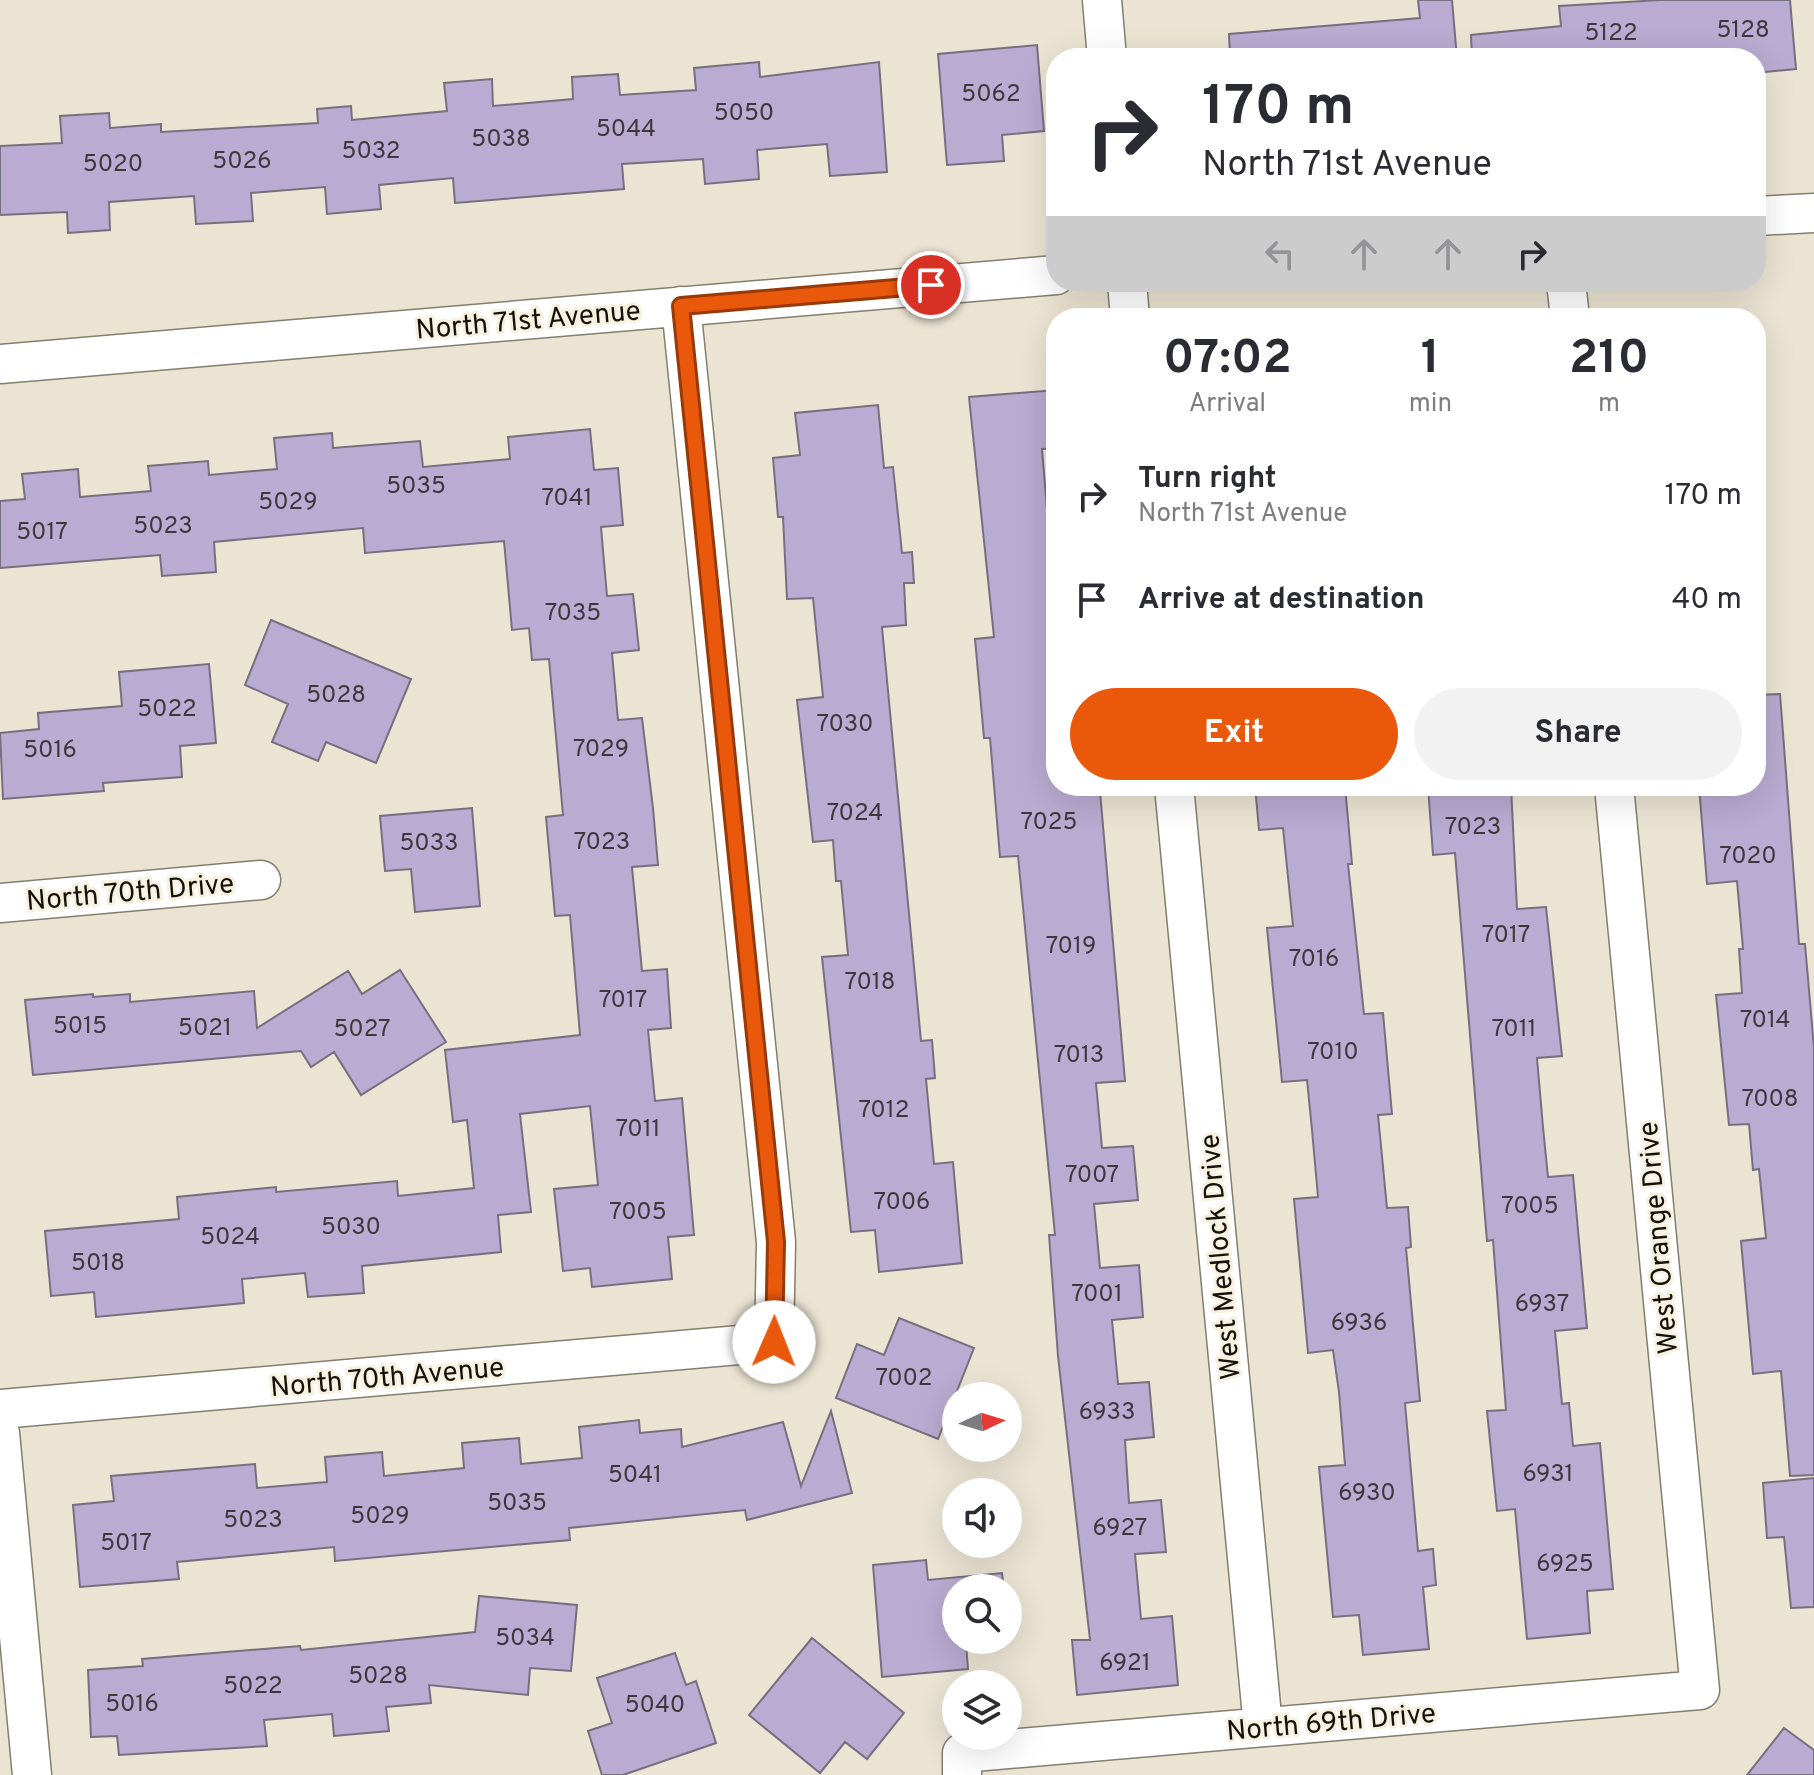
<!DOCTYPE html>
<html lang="en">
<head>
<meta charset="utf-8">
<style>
  :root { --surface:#fff; --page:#f2f2f3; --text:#2b2b33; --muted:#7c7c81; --accent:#ea580c }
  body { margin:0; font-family:Overpass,sans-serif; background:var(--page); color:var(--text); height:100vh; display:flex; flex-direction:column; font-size:30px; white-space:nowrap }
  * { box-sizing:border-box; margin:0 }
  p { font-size:26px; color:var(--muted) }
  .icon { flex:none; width:44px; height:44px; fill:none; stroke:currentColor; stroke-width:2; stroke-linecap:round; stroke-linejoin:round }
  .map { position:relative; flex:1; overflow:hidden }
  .drawer { position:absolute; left:1046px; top:308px; width:720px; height:488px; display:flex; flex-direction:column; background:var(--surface); border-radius:32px; box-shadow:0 8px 32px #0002 }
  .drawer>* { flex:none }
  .banner { position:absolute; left:1046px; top:48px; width:720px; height:244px; border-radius:32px; box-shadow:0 8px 32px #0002; background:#fff; color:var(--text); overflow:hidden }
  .needle { width:52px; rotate:86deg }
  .buttons { position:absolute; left:942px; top:1382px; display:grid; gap:16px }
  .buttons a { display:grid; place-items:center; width:80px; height:80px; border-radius:50%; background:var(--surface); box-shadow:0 8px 32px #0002; font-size:40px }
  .pin { position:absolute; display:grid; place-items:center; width:68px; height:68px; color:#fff; margin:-34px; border:4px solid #fff; border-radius:50%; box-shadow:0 2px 8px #0007 }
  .me { position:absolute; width:88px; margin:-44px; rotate:1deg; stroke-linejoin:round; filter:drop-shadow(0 0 6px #0008) }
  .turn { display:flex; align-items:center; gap:28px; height:168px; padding:0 24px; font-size:36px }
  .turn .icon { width:104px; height:104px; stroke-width:2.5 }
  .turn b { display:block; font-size:56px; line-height:68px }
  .lanes { display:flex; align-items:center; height:76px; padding:0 24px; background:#0003; justify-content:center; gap:40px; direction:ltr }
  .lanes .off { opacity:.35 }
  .eta { display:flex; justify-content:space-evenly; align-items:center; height:136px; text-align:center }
  .eta b { font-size:48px; font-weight:700; line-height:56px }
  .button { display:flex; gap:16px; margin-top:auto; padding:16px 24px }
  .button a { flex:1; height:92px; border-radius:48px; background:var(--accent); color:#fff; font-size:32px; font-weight:700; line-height:92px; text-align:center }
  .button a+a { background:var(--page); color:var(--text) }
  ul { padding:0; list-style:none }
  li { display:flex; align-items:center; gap:24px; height:104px; padding:0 24px }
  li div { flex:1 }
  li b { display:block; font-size:30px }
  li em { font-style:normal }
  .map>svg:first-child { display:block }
  .building { fill:#b9abd1; stroke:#75707f; stroke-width:2 }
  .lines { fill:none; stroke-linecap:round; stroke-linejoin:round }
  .minor-casing { stroke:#847e6f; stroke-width:41 }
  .minor { stroke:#fff; stroke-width:38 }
  .route-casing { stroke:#983908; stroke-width:20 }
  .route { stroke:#ea580c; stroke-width:14 }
  .labels { text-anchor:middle; stroke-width:6; stroke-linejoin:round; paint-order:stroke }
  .number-label { font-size:24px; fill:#3d383d }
  .street-label { font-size:28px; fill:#14120c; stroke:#f8f1e0 }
</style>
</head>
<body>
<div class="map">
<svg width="1814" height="1775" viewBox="0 0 1814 1775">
  <rect width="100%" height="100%" fill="#ebe4d3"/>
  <path class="building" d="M 1418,0 L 1452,0 L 1457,58 L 1230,58 L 1229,34 L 1420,18 Z
    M 1660,0 L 1790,0 L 1796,69 L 1756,73 L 1756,58 L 1472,58 L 1471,35 L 1561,26 L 1559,6 Z
    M 1037,45 L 1044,131 L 1002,135 L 1004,161 L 947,165 L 938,54 Z
    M 759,62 L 760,77 L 879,62 L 887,172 L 830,176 L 827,144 L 757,150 L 759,179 L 705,184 L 703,159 L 622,164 L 624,189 L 455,203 L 453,178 L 379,185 L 381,209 L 327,214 L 325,187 L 251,193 L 253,221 L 196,224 L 194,196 L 109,202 L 110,230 L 68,233 L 67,212 L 0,215 L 0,146 L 62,143 L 60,116 L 109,113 L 110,128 L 161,124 L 161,132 L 318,123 L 317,109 L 351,106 L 352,120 L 447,111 L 444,83 L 492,79 L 493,106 L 573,99 L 572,77 L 618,74 L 620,95 L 696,90 L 694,68 Z
    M 1056,390 L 1056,448 L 1042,449 L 1050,545 L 1056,544 L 1056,786 L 1074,786 L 1074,793 L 1100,791 L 1125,1081 L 1096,1083 L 1102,1148 L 1133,1146 L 1138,1200 L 1094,1204 L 1100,1268 L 1139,1265 L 1143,1317 L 1112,1320 L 1118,1384 L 1149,1382 L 1154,1437 L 1125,1440 L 1129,1503 L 1161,1500 L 1166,1552 L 1135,1554 L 1141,1619 L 1172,1616 L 1178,1685 L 1077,1695 L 1072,1640 L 1090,1640 L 1058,1356 L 1049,1235 L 1055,1235 L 1018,856 L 1000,857 L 990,738 L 984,738 L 975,639 L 994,637 L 969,397 Z
    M 878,405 L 884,468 L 893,467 L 902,553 L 912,552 L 914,583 L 904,583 L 906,625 L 882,627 L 921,1041 L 932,1040 L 935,1078 L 926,1079 L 934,1164 L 953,1162 L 962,1263 L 879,1272 L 875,1230 L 851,1232 L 822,957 L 848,955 L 841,881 L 836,881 L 833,840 L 813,842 L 797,700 L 823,697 L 813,598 L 787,599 L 783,517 L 778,517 L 773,458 L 800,455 L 795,413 Z
    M 590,429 L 594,470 L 618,468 L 623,525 L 601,527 L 607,596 L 633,594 L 639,650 L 612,653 L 618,720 L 642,718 L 653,808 L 658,865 L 632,867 L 642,971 L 667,969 L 671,1028 L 648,1030 L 655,1101 L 682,1098 L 694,1235 L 668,1237 L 672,1279 L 592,1287 L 590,1268 L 563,1271 L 554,1189 L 598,1185 L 590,1106 L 520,1114 L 531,1212 L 498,1215 L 501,1252 L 362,1266 L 364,1293 L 308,1297 L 305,1273 L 242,1279 L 244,1303 L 96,1317 L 94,1292 L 51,1296 L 45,1231 L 179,1219 L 177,1197 L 276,1187 L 276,1192 L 397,1181 L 398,1196 L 474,1188 L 467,1120 L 453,1122 L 445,1050 L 580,1035 L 570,915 L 555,916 L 546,817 L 563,815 L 549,659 L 532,660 L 529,628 L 512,630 L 504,541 L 365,553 L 363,528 L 214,542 L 216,572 L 162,576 L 160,555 L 0,568 L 0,501 L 25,499 L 22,474 L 78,469 L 80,497 L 151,491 L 148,466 L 208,461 L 209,475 L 277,469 L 274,438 L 332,433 L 333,448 L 420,441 L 423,467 L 510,459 L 508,437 Z
    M 271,620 L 411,679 L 376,763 L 326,742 L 318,761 L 272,742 L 288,704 L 245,685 Z
    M 209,664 L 216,743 L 180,746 L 182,777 L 103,783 L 104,791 L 3,799 L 0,733 L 39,729 L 38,713 L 122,706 L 119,672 Z
    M 1780,694 L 1799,944 L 1805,944 L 1814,1048 L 1814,1475 L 1790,1476 L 1781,1371 L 1753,1374 L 1741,1241 L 1766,1238 L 1759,1169 L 1753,1170 L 1749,1124 L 1729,1125 L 1716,995 L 1742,993 L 1739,949 L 1743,949 L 1737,881 L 1707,884 L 1699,786 L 1756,786 L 1756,695 Z
    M 1255,786 L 1345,786 L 1352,864 L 1348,864 L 1364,1014 L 1383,1013 L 1392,1114 L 1378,1115 L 1387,1208 L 1408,1207 L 1411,1247 L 1406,1248 L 1420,1401 L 1405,1403 L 1418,1551 L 1433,1549 L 1436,1585 L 1423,1587 L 1429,1649 L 1363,1655 L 1359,1615 L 1333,1617 L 1319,1467 L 1345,1465 L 1339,1392 L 1333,1350 L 1308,1353 L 1294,1199 L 1318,1197 L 1312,1130 L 1307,1080 L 1282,1082 L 1267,928 L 1293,926 L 1283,828 L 1259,830 Z
    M 1428,786 L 1511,786 L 1517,909 L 1546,907 L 1562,1056 L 1537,1058 L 1543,1127 L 1548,1177 L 1573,1175 L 1587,1328 L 1555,1331 L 1562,1404 L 1569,1403 L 1573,1446 L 1600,1443 L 1613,1589 L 1587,1591 L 1590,1633 L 1527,1639 L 1515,1509 L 1497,1511 L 1487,1411 L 1506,1410 L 1493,1240 L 1487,1241 L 1455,853 L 1433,855 Z
    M 472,808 L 480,906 L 415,912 L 411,869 L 385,871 L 380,816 Z
    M 400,970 L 446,1042 L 361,1095 L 334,1052 L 311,1067 L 301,1051 L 33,1075 L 25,1000 L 93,994 L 93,997 L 130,994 L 130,1002 L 254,991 L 257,1028 L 348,971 L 362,994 Z
    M 899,1318 L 974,1348 L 938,1439 L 836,1398 L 857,1344 L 884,1355 Z
    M 831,1411 L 852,1493 L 747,1520 L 745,1510 L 569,1528 L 570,1540 L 335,1561 L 334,1547 L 177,1562 L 179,1579 L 80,1587 L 73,1505 L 114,1501 L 111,1476 L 255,1464 L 257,1488 L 327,1482 L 325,1457 L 382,1452 L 384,1476 L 464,1468 L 462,1443 L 519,1438 L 521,1464 L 582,1458 L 579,1427 L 639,1420 L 640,1433 L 681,1429 L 682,1447 L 783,1422 L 801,1486 Z
    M 1814,1478 L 1814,1607 L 1791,1608 L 1784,1537 L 1767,1538 L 1763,1483 Z
    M 926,1560 L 928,1580 L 1002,1573 L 1004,1588 L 956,1588 L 956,1640 L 1004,1640 L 966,1643 L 968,1669 L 882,1677 L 873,1565 Z
    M 479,1596 L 577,1605 L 571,1671 L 530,1668 L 528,1695 L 429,1685 L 431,1703 L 386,1707 L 389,1731 L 334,1736 L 332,1714 L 264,1720 L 267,1746 L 119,1755 L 117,1736 L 91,1737 L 88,1670 L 143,1666 L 142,1659 L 300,1646 L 301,1650 L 475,1632 Z
    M 812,1638 L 904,1713 L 867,1759 L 845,1742 L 820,1773 L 749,1715 Z
    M 675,1653 L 686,1685 L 696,1681 L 716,1743 L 623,1775 L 602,1775 L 588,1731 L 612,1723 L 597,1678 Z
    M 1784,1728 L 1814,1750 L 1814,1775 L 1747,1775 Z"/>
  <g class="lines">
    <defs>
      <path id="minor" d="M 1102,0 L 1107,58
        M 1756,216 L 1814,213
        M 1127,282 L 1130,318
        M 1566,282 L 1570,318
        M 0,364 L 1056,275
        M 1174,786 L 1263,1727
        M 0,903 L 261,880
        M 0,1409 L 774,1342 L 776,1242 L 681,306
        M 0,1433 L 32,1775
        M 962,1775 L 962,1753 L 1700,1690 L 1614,786"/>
    </defs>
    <use href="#minor" class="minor-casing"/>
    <use href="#minor" class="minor"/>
  </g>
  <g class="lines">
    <defs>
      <path id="route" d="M 774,1342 L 776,1242 L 681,306 L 931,285"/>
    </defs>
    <use href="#route" class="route-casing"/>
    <use href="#route" class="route"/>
  </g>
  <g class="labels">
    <g class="number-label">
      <text x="1743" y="37">5128</text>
      <text x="1611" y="40">5122</text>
      <text x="991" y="101">5062</text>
      <text x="744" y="120">5050</text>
      <text x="626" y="136">5044</text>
      <text x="501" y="146">5038</text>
      <text x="371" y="158">5032</text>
      <text x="242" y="168">5026</text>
      <text x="113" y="171">5020</text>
      <text x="416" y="493">5035</text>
      <text x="567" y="505">7041</text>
      <text x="288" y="509">5029</text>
      <text x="163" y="533">5023</text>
      <text x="42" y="539">5017</text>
      <text x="573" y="620">7035</text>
      <text x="336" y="702">5028</text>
      <text x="167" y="716">5022</text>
      <text x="845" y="731">7030</text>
      <text x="601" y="756">7029</text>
      <text x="50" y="757">5016</text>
      <text x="855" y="820">7024</text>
      <text x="1049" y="829">7025</text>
      <text x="1473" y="834">7023</text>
      <text x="602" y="849">7023</text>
      <text x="429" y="850">5033</text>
      <text x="1748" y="863">7020</text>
      <text x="1506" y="942">7017</text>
      <text x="1071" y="953">7019</text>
      <text x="1314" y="966">7016</text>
      <text x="870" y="989">7018</text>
      <text x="623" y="1007">7017</text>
      <text x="1765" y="1027">7014</text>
      <text x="80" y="1033">5015</text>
      <text x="205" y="1035">5021</text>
      <text x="362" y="1036">5027</text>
      <text x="1514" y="1036">7011</text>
      <text x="1333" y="1059">7010</text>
      <text x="1079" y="1062">7013</text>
      <text x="1770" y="1106">7008</text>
      <text x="884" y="1117">7012</text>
      <text x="638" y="1136">7011</text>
      <text x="1092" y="1182">7007</text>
      <text x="902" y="1209">7006</text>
      <text x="1530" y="1213">7005</text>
      <text x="638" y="1219">7005</text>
      <text x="351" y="1234">5030</text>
      <text x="230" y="1244">5024</text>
      <text x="98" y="1270">5018</text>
      <text x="1097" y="1301">7001</text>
      <text x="1542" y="1311">6937</text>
      <text x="1359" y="1330">6936</text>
      <text x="904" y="1385">7002</text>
      <text x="1107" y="1419">6933</text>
      <text x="1548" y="1481">6931</text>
      <text x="635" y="1482">5041</text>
      <text x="1367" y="1500">6930</text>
      <text x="517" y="1510">5035</text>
      <text x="380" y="1523">5029</text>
      <text x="253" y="1527">5023</text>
      <text x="1120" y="1535">6927</text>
      <text x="126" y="1550">5017</text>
      <text x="1565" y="1571">6925</text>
      <text x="525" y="1645">5034</text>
      <text x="1125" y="1670">6921</text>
      <text x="378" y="1683">5028</text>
      <text x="253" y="1693">5022</text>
      <text x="132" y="1711">5016</text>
      <text x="655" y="1712">5040</text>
    </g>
    <g class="street-label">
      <text transform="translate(528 319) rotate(-5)" y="10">North 71st Avenue</text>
      <text transform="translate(130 891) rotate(-5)" y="10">North 70th Drive</text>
      <text transform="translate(1657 1238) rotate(-95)" y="10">West Orange Drive</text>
      <text transform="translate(1219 1257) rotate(-95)" y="10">West Medlock Drive</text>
      <text transform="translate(387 1376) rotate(-5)" y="10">North 70th Avenue</text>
      <text transform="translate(1331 1721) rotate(-5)" y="10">North 69th Drive</text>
    </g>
  </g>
</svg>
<div class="buttons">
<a><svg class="needle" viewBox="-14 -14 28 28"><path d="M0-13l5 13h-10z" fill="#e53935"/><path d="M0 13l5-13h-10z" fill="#7c7c81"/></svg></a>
<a><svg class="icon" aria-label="sound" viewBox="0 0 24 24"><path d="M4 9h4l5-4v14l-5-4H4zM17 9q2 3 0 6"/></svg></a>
<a><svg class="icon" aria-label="search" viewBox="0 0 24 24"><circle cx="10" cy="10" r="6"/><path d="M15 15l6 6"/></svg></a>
<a><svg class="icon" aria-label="layers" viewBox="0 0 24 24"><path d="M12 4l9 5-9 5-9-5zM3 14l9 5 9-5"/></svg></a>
</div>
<div class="pin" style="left:931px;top:285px;background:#d93025"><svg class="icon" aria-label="arrive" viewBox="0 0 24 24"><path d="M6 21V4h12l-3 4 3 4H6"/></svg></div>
<svg class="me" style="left:774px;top:1342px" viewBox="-20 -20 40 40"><circle r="19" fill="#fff"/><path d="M0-13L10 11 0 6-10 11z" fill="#ea580c"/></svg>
<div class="banner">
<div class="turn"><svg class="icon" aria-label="right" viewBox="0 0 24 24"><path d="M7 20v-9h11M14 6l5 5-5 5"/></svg><div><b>170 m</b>North 71st Avenue</div></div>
<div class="lanes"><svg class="icon off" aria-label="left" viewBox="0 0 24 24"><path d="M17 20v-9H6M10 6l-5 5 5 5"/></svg><svg class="icon off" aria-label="ahead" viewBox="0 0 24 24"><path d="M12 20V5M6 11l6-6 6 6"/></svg><svg class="icon off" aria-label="ahead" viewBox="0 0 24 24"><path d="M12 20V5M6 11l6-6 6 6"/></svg><svg class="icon" aria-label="right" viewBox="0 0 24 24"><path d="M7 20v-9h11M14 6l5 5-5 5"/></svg></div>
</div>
<section class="drawer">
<div class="eta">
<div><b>07:02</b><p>Arrival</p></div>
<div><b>1</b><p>min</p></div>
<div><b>210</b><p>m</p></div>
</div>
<ul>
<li><svg class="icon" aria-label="right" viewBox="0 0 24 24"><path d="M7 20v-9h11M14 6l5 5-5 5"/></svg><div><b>Turn right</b><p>North 71st Avenue</p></div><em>170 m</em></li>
<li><svg class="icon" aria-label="arrive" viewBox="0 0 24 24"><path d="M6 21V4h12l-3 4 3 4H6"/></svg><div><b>Arrive at destination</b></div><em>40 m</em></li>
</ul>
<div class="button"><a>Exit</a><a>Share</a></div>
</section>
</div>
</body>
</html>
